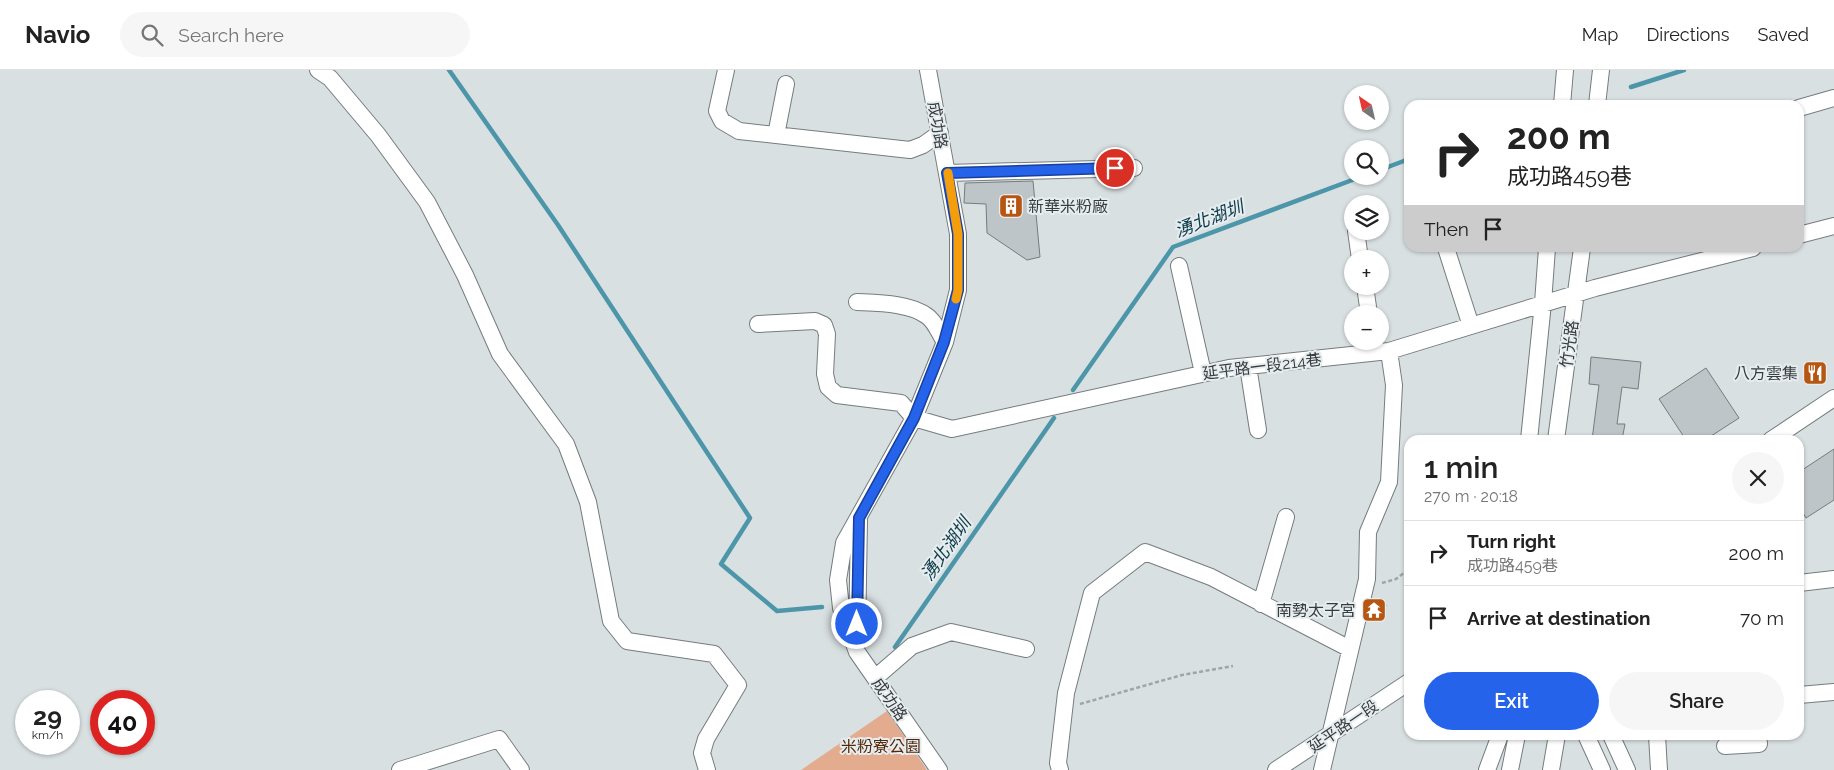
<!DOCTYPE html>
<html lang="en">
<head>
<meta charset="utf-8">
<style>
  :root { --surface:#fff; --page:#f6f6f6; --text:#222; --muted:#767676; --line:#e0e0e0; --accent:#2563eb }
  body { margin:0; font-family:Raleway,"Noto Sans TC",sans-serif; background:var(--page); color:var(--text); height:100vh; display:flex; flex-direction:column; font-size:19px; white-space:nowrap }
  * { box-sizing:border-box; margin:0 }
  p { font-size:16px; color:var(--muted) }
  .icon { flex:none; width:28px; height:28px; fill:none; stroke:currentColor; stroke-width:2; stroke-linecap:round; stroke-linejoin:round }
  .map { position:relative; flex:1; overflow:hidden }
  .sheet { position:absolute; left:1404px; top:365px; width:400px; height:305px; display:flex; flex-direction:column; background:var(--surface); border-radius:15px; box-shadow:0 1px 4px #0004 }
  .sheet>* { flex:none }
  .hud { position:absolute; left:1404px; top:30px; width:400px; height:152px; border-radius:15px; box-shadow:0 1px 4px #0004; background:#fff; color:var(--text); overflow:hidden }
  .needle { width:32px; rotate:326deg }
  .fabs { position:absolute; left:1344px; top:15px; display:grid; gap:10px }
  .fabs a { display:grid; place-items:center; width:45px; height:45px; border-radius:50%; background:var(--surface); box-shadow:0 1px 4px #0004; font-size:25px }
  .speed { position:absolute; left:15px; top:620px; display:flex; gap:10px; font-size:25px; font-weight:700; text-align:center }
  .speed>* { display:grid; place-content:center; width:65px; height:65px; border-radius:50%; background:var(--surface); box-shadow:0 1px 4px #0004; line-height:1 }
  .speed small { font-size:12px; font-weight:400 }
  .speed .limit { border:8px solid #d22; background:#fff; color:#111 }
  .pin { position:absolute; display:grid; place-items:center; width:42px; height:42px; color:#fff; margin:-21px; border:2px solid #fff; border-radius:50%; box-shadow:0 1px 5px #0007 }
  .me { position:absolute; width:55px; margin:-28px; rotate:0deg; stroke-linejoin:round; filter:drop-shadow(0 0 4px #0008) }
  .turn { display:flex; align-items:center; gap:18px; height:105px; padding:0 20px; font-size:22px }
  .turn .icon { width:65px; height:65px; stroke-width:2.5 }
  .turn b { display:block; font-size:35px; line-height:42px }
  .then { display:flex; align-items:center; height:48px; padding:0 20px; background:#0003; gap:10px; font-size:19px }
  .round { display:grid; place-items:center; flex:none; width:52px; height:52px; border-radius:26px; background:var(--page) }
  .headline { display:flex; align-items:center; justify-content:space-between; height:85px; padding:0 20px }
  h1 { font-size:30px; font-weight:600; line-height:38px }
  .action { display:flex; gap:10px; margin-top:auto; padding:10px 20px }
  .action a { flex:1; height:58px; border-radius:30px; background:var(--accent); color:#fff; font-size:20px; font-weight:600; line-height:58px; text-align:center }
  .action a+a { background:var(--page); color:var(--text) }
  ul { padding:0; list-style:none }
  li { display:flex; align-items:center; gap:15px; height:65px; padding:0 20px; border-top:1px solid var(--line) }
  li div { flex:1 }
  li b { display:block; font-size:19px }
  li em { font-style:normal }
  header { display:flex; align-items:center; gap:30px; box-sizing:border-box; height:70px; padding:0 25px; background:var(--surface); border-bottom:1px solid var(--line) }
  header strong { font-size:24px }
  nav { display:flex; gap:28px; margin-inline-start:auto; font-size:18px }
  .search { width:350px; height:45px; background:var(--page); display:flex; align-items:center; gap:12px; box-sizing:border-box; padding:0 18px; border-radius:28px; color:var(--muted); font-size:19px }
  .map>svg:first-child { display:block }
  .green { fill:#e4ac8e }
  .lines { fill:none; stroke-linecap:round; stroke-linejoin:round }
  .stream { stroke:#4d96a9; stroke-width:4.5 }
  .building { fill:#bec5c8; stroke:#757c7e }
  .minor-casing { stroke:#757c7e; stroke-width:18 }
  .path { stroke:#9fa5a7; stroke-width:2.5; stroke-dasharray:4 2.5; stroke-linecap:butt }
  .minor { stroke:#fff; stroke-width:16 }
  .route-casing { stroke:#184099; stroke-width:12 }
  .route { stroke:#2563eb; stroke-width:9 }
  .slow { stroke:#f59e0b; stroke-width:9 }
  .labels { text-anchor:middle; stroke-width:4; stroke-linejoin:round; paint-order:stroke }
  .street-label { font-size:16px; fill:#393c3d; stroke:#e6edf0 }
  .poi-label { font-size:16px; fill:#393c3d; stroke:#e6edf0; text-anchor:end }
  .park-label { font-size:16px; fill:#542708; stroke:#e6edf0 }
  .water-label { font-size:18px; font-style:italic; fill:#0e3d49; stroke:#e6edf0 }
</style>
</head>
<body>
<header>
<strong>Navio</strong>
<div class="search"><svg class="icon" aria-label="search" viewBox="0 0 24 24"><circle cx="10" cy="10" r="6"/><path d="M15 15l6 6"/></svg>Search here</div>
<nav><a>Map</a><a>Directions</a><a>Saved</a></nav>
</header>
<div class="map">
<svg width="1834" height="700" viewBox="0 0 1834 700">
  <rect width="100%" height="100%" fill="#d9e0e2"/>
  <path class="green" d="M 887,641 L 927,700 L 801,700 Z"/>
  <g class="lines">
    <path class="stream" d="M 449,0 L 558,155 L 750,448 L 721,494 L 777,541 L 822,537
      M 1631,17 L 1684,0
      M 1380,100 L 1409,89
      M 1073,320 L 1173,177 L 1363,106
      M 895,577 L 1054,348"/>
  </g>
  <path class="building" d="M 1033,111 L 1040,187 L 1027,190 L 987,163 L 986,134 L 964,133 L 965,113 Z
    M 1591,287 L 1641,292 L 1638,319 L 1622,317 L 1617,354 L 1625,354 L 1622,370 L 1592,370 L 1599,315 L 1589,314 Z
    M 1706,298 L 1739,348 L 1705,370 L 1686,370 L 1659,329 Z
    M 1834,379 L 1834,430 L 1806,448 L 1799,437 L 1799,402 Z
    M 1372,530 L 1386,535 L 1381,551 L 1368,547 Z"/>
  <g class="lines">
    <defs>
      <path id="minor" d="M 318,0 L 330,8 L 378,65 L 427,132 L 465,205 L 500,284 L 566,374 L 588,432 L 611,551 L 627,571 L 714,584 L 738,615 L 706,669 L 702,683 L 707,700
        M 726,0 L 717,41 L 722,51 L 739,61 L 910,80 L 923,75 L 940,63
        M 928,0 L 958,164 L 958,220 L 945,272 L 914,348 L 844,473 L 838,510 L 841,538 L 857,582 L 939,700
        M 1562,35 L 1565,0
        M 1597,35 L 1601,0
        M 1799,38 L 1834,28
        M 776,65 L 786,14
        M 947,103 L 1134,98
        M 1356,161 L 1360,189
        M 1799,165 L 1834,156
        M 1446,178 L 1471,256
        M 1179,196 L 1203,303
        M 1365,216 L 1369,244
        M 857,232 C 878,233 910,233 927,246 C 935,251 940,265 945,272
        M 758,254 L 815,251 L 824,255 L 827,264 L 825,304 L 828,317 L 837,325 L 901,333 L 914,348 L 952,359 L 1229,298 L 1389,281 L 1595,218 L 1753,178
        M 1248,296 L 1258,360
        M 1529,370 L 1543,233 L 1547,178
        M 1556,370 L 1582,178
        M 1771,370 L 1834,328
        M 1799,513 L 1834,509
        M 1261,534 L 1286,447
        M 857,570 L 859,450
        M 875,608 L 912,576 L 951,562 L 1026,579
        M 1799,625 L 1834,622
        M 1586,665 L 1602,700
        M 1611,665 L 1627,700
        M 1657,665 L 1659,700
        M 1725,676 L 1759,674 L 1758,665
        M 400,700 L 499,669 L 521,700
        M 1060,700 L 1058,693 L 1066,623 L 1092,523 L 1145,482 L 1211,507 L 1350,579
        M 1276,700 L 1409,612
        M 1322,700 L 1367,509 L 1368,462 L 1389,412 L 1394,315 L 1389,281
        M 1487,700 L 1500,665
        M 1510,700 L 1517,665
        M 1551,700 L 1557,665"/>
    </defs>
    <use href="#minor" class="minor-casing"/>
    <path class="path" d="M 1382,513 L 1396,509 L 1409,499
      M 1080,634 L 1182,605 L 1233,596"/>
    <use href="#minor" class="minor"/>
  </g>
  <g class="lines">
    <defs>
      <path id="route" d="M 857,554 L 859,448 L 914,348 L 944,272 L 958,220 L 958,164 L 947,103 L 1115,98"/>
    </defs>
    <use href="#route" class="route-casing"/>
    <use href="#route" class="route"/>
    <path class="slow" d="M 948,103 L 958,164 L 958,220 L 956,229"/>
  </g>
  <defs>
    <symbol id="building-square" viewBox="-11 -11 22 22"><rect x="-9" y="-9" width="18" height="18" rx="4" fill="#b65610" stroke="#e6edf0"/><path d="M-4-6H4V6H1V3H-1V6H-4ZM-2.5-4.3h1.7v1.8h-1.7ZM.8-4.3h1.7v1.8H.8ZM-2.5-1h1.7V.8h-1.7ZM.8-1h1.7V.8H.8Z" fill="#fff"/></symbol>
    <symbol id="restaurant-square" viewBox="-11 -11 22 22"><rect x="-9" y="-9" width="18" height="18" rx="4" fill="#b65610" stroke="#e6edf0"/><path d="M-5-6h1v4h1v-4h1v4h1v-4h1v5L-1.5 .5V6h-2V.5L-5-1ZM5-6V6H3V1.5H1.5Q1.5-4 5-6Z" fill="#fff"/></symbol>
    <symbol id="temple-square" viewBox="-11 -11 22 22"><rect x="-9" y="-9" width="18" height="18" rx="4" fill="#b65610" stroke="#e6edf0"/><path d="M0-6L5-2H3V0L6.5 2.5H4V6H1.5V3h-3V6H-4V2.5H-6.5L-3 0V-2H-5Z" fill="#fff"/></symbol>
  </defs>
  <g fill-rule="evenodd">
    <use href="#building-square" x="997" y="122" width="28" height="28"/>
    <use href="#restaurant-square" x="1801" y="289" width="28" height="28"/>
    <use href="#temple-square" x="1360" y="526" width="28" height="28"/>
  </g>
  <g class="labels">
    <g class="street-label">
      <text transform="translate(938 55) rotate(80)" y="6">成功路</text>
      <text transform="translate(1569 274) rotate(-82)" y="6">竹光路</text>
      <text transform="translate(1262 296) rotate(-7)" y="6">延平路一段214巷</text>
      <text transform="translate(890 629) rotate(55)" y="6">成功路</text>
      <text transform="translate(1343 656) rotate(-34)" y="6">延平路一段</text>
    </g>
    <g class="poi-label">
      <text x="1028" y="142" text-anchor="start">新華米粉廠</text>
      <text x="1798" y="309">八方雲集</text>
      <text x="1356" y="546">南勢太子宮</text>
    </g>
    <g class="park-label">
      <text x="881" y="682">米粉寮公園</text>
    </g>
    <g class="water-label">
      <text transform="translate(1209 149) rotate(-21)" y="6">湧北湖圳</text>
      <text transform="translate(946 479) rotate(-55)" y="6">湧北湖圳</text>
    </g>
  </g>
</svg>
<div class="fabs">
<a><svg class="needle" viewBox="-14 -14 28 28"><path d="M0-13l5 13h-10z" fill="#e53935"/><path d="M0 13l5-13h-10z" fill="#767676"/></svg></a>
<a><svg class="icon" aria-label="search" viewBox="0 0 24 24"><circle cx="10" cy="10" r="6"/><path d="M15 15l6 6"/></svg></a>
<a><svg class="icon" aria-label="layers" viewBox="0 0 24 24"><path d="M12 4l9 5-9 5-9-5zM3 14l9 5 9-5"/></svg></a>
<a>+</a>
<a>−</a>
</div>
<div class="speed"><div>29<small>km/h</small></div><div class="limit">40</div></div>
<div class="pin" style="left:1115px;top:98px;background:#d93025"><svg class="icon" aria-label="arrive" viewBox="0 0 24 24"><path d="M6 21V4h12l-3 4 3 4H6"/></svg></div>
<svg class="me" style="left:857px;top:554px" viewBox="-20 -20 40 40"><circle r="17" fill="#2563eb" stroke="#fff" stroke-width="3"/><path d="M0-11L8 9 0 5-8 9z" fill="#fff"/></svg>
<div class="hud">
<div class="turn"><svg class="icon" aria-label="right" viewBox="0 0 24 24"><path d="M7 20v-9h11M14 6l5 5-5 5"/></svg><div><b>200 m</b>成功路459巷</div></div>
<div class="then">Then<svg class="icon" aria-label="arrive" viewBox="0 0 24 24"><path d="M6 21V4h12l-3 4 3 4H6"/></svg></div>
</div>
<section class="sheet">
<div class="headline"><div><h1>1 min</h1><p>270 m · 20:18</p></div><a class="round"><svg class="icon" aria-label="close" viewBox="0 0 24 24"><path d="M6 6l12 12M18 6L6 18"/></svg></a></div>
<ul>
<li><svg class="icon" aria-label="right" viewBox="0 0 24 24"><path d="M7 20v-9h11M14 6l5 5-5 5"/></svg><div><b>Turn right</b><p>成功路459巷</p></div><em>200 m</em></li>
<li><svg class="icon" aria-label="arrive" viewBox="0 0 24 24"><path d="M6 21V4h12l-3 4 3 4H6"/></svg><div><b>Arrive at destination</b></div><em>70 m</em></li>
</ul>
<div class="action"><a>Exit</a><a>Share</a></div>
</section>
</div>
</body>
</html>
